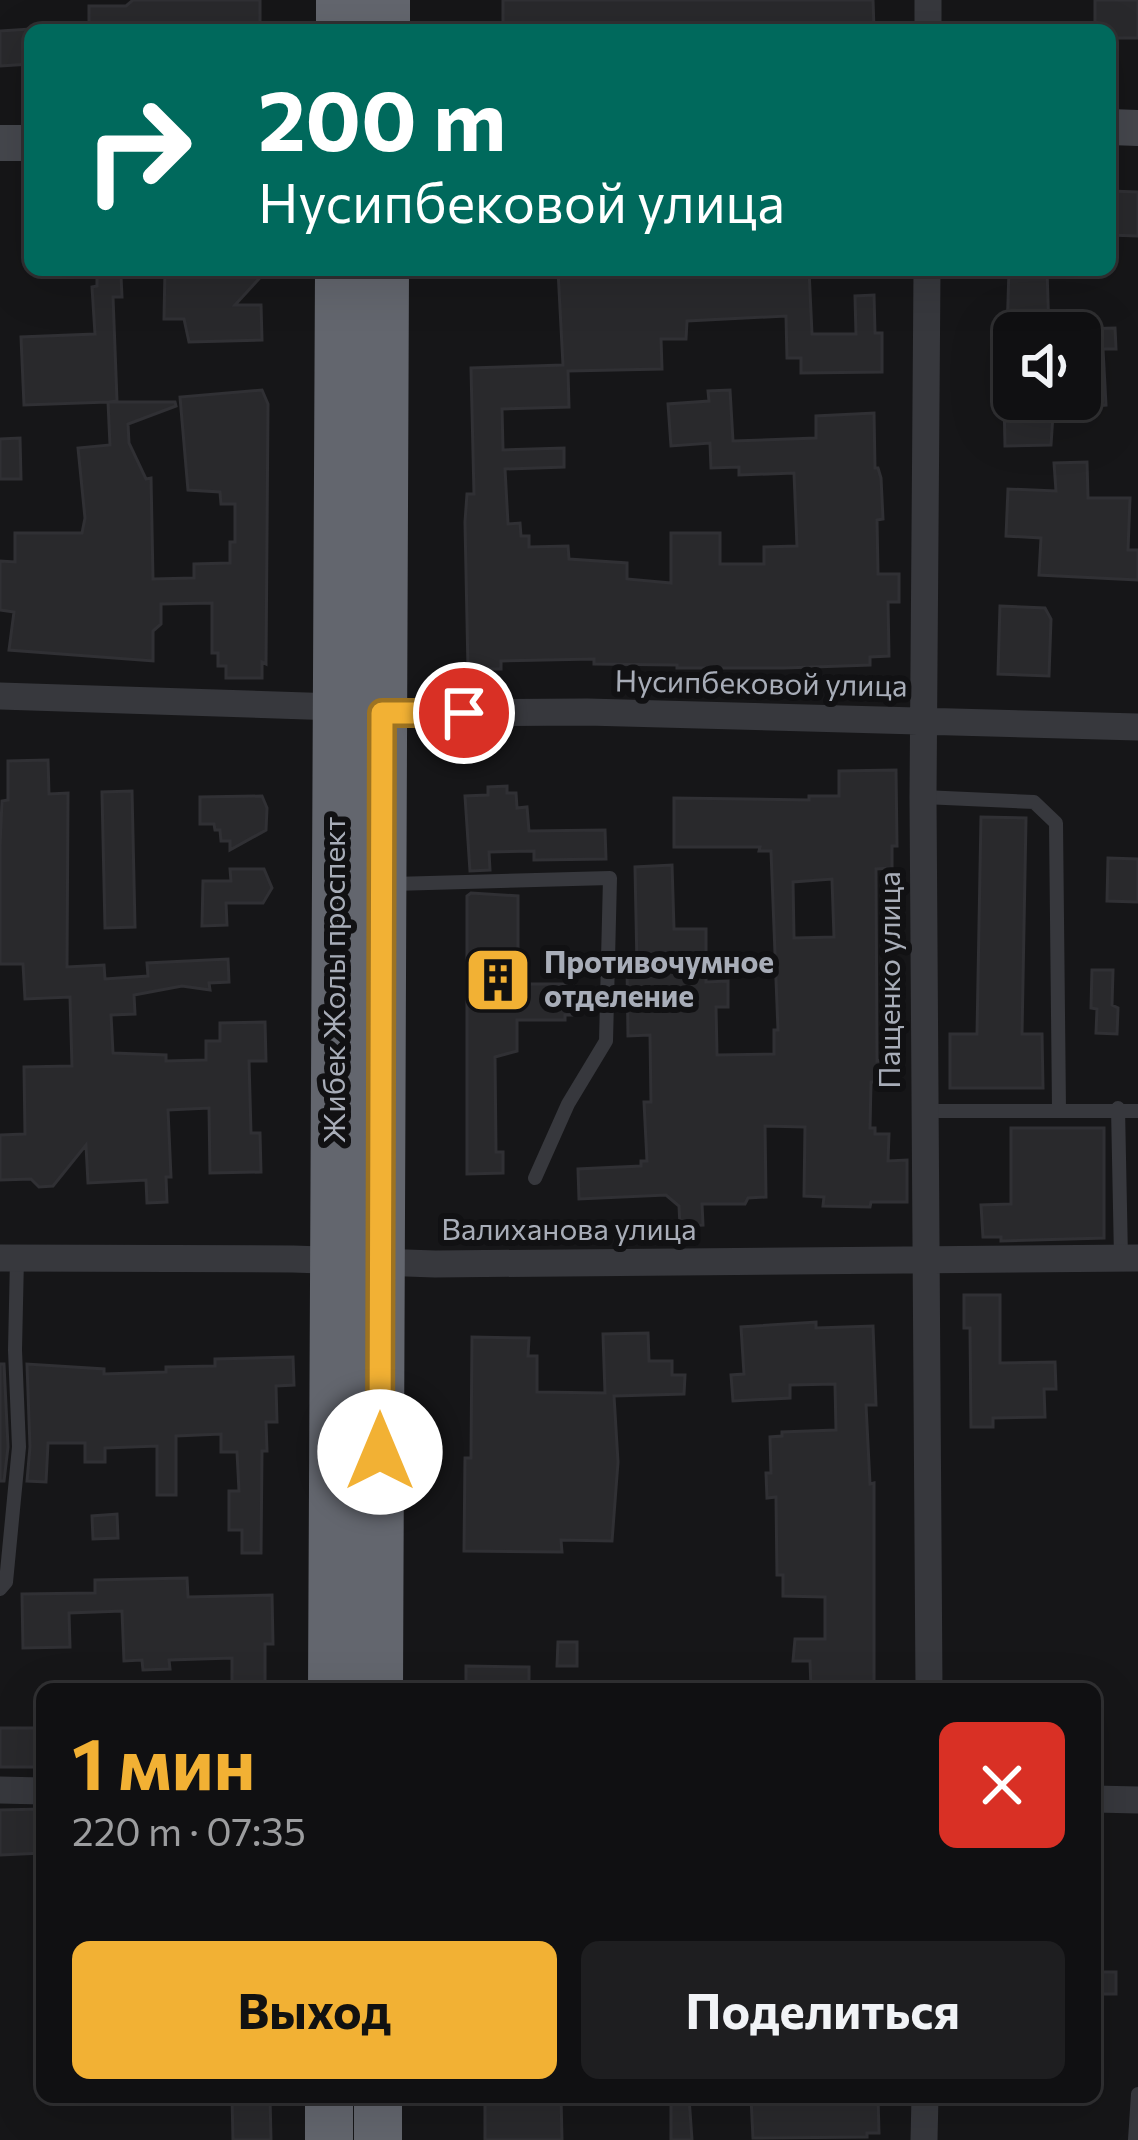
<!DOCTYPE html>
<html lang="ru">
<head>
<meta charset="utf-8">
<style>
  :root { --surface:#101012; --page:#1e1e20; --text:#f1f3f6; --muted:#9c9d9f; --line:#303032; --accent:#f2b134 }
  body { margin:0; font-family:Commissioner,sans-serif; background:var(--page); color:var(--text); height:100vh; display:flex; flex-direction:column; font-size:45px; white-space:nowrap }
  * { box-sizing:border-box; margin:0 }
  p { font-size:39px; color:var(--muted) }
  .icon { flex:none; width:66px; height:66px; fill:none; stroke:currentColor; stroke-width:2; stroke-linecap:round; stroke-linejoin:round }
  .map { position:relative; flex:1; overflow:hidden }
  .drawer { position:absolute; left:36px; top:1683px; width:1065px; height:420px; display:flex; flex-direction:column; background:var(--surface); border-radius:18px; box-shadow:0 12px 48px #0002,0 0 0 3px var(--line) }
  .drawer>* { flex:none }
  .guide { position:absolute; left:24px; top:24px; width:1092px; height:252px; border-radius:18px; box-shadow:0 12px 48px #0002,0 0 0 3px var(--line); background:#00695c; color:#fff; overflow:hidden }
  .tools { position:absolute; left:993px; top:312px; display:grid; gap:24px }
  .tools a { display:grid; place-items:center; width:108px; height:108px; border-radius:18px; background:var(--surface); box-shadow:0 12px 48px #0002,0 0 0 3px var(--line); font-size:60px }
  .pin { position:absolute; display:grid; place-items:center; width:102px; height:102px; color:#fff; margin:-51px; border:6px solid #fff; border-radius:50%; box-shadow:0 3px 12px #0007 }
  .me { position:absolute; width:132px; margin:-66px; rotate:0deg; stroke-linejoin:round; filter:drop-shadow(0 0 9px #0008) }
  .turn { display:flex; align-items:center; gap:42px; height:252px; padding:0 36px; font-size:54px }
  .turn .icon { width:156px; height:156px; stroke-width:2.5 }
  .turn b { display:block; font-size:84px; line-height:102px }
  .round { display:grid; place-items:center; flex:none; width:126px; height:126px; border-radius:18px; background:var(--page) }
  .head { display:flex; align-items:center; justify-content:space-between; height:204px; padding:0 36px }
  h1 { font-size:72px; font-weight:700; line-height:90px; color:var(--accent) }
  .action { display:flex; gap:24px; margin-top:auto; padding:24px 36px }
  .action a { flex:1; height:138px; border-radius:18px; background:var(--accent); color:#111; font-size:48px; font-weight:700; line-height:138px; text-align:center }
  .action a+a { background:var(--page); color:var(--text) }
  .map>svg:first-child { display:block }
  .building { fill:#29292c; stroke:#303034; stroke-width:3; fill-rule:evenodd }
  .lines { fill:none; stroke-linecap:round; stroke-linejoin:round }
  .lane { stroke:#37383d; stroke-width:14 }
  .street { stroke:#37383d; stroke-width:27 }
  .secondary { stroke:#45474d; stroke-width:36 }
  .highway { stroke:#63666e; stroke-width:48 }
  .route-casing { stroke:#9d7322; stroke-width:30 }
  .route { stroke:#f2b134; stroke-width:21 }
  .labels { text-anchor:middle; stroke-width:12; stroke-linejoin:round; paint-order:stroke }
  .street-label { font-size:30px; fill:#a8adb8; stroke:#111113 }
  .poi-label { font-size:30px; font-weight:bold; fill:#a8adb8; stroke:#111113; text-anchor:start }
</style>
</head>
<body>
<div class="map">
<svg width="1138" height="2140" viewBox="0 0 1138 2140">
  <rect width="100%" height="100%" fill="#161618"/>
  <path class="building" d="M 133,0 L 260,0 L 260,30 L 89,30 L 89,6 L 126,6 Z
    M 503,0 L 873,0 L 874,30 L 503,29 Z
    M 1095,0 L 1138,0 L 1138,38 L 1110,38 L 1110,30 L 1095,30 Z
    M 30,29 L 30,64 L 0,66 L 0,31 Z
    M 1110,191 L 1138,192 L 1138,236 L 1110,235 Z
    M 165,270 L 267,270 L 235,305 L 261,305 L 262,340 L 189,342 L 184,319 L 164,319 Z
    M 558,270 L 809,270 L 812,334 L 856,334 L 855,296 L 874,295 L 875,333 L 882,333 L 882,372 L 801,373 L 801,358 L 787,358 L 786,316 L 687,321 L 686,339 L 661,339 L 662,369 L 568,371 L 569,407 L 502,409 L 503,450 L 564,448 L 564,467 L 505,469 L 508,524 L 520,523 L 521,536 L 529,536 L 529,547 L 568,546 L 569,559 L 627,563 L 627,579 L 671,583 L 671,533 L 720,533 L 720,564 L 764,564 L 764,547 L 797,546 L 794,473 L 739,475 L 739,467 L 711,468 L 710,443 L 671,446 L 668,404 L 709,401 L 708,391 L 730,390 L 733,441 L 816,438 L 816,416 L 874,413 L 875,468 L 878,468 L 881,478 L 883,519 L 877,520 L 878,574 L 899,574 L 899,602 L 888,602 L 889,656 L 870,657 L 870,665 L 784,668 L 677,668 L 677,665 L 594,664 L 594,659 L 501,661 L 501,669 L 468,669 L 465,522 L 467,494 L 474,494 L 471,368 L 563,365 Z
    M 1009,270 L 1047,270 L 1049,333 L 1007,333 Z
    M 121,276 L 122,297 L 113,297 L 117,401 L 109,402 L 175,402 L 176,406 L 128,424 L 129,443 L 146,479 L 151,478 L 153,579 L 194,578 L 194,564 L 230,563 L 230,542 L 235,542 L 235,504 L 221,504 L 220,492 L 188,490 L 180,397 L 262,390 L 268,404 L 266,664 L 262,662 L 262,678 L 226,678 L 226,666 L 218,666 L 218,653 L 212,653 L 212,603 L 161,604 L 161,624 L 153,631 L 153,661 L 9,650 L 14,612 L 0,610 L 0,561 L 15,562 L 15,533 L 82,533 L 85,518 L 78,448 L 110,445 L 108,402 L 24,405 L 21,337 L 95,334 L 92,287 L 97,286 L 97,277 Z
    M 1115,328 L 1116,349 L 1103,349 L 1106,405 L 1080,407 L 1080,329 Z
    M 1004,399 L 1054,399 L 1051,445 L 1005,446 Z
    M 20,438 L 21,479 L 0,479 L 0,439 Z
    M 1087,462 L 1088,498 L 1130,498 L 1128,550 L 1138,550 L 1138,580 L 1039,575 L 1041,538 L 1006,536 L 1008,489 L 1056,491 L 1054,463 Z
    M 1000,606 L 1045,608 L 1051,619 L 1049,676 L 998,674 Z
    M 48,760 L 49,794 L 68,793 L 67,967 L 104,965 L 105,979 L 148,976 L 147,963 L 228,959 L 229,982 L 209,983 L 210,990 L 182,986 L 134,995 L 135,1014 L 111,1015 L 113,1053 L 166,1055 L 166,1061 L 206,1060 L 206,1041 L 220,1041 L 220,1023 L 265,1022 L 266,1061 L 249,1061 L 251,1133 L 260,1133 L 261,1172 L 210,1173 L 209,1108 L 168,1110 L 171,1177 L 166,1177 L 167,1202 L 147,1203 L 146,1180 L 88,1183 L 86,1145 L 53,1186 L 39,1187 L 31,1179 L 0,1180 L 0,1135 L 25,1134 L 24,1067 L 72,1066 L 70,997 L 25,999 L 23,964 L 0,964 L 0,846 L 2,801 L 8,800 L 8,761 Z
    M 896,770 L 897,846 L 892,846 L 892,868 L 876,869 L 877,1061 L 884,1060 L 884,1082 L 871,1082 L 870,1128 L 875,1128 L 875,1134 L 889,1134 L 888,1161 L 907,1160 L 907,1202 L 871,1202 L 870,1207 L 823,1206 L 824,1197 L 804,1196 L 805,1127 L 765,1126 L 766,1197 L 748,1198 L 745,1204 L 702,1204 L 703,1225 L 680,1226 L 679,1206 L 666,1195 L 579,1199 L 578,1169 L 641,1166 L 641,1161 L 647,1161 L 644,1102 L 651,1102 L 650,1035 L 628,1036 L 627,965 L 637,965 L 635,867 L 672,865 L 674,929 L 706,929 L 706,982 L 728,981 L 728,1007 L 716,1007 L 717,1055 L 774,1054 L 774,1030 L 778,1030 L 771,851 L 759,851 L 760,847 L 674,847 L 674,798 L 809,800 L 809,796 L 839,796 L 839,771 ZM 832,879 L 834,937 L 794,938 L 793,882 Z
    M 507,786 L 507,793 L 516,793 L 517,808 L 527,807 L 529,831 L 605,830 L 606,859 L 534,860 L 534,851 L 489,852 L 490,870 L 470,871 L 465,796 L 488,795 L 488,787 Z
    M 132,791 L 135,927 L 105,928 L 102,792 Z
    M 262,796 L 267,808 L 266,830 L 230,850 L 230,841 L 221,841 L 220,830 L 215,830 L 214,824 L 200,824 L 200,797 Z
    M 981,817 L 1026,818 L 1022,1034 L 1042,1034 L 1043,1088 L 950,1088 L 950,1034 L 977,1034 Z
    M 1108,858 L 1138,859 L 1138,902 L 1107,901 Z
    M 230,869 L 264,869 L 272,888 L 263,903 L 226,903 L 227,925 L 202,926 L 203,881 L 231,881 Z
    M 471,893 L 518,896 L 518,968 L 529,968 L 529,984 L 572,984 L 572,1015 L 565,1015 L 565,1020 L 517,1020 L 517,1051 L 495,1057 L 496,1152 L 503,1152 L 503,1173 L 467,1174 L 467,896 Z
    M 1092,970 L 1113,970 L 1112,1005 L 1118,1008 L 1117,1034 L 1096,1033 L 1097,1009 L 1091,1008 Z
    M 1011,1128 L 1104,1128 L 1104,1238 L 1001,1241 L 1001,1237 L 983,1237 L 981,1205 L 1011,1204 Z
    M 964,1295 L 1000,1295 L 1000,1363 L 1055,1362 L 1056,1389 L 1044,1389 L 1045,1417 L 993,1418 L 993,1427 L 971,1427 L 970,1328 L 964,1328 Z
    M 816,1322 L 816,1328 L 873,1326 L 876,1405 L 866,1405 L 870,1484 L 874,1483 L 874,1689 L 811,1689 L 810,1661 L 793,1661 L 795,1639 L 825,1639 L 825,1597 L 783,1596 L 783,1575 L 777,1575 L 776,1497 L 767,1498 L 766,1473 L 771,1473 L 770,1437 L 782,1436 L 782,1432 L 836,1430 L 835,1384 L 790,1385 L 790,1398 L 733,1401 L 731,1375 L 744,1374 L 741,1327 Z
    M 648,1333 L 649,1361 L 672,1361 L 672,1375 L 685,1375 L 684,1394 L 614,1396 L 618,1462 L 612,1541 L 561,1540 L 562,1552 L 464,1551 L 465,1458 L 471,1458 L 472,1337 L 529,1338 L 528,1356 L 537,1356 L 537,1392 L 605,1393 L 603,1334 Z
    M 293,1357 L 294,1385 L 276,1386 L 277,1422 L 266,1422 L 267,1451 L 262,1451 L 261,1553 L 242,1553 L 242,1530 L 229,1530 L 229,1491 L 239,1491 L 237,1452 L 221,1452 L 221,1434 L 176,1436 L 176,1495 L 157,1495 L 157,1446 L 105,1448 L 105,1462 L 85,1462 L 85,1443 L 48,1443 L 46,1482 L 27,1481 L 30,1447 L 27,1364 L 104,1369 L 104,1374 L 166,1372 L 166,1367 L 215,1366 L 215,1359 Z
    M 0,1364 L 4,1364 L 8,1447 L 4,1481 L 0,1481 Z
    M 117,1514 L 118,1538 L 93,1539 L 92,1516 Z
    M 187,1578 L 188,1597 L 272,1595 L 273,1644 L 265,1644 L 265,1689 L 232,1689 L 232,1658 L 169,1660 L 170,1669 L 143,1670 L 142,1660 L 124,1661 L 122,1611 L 69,1613 L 70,1647 L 23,1648 L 22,1594 L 95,1593 L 95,1580 Z
    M 558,1642 L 577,1642 L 577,1666 L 557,1666 Z
    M 466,1666 L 529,1667 L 529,1689 L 466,1689 Z
    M 0,1728 L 42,1728 L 42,1767 L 0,1767 Z
    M 42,1809 L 42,1853 L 0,1855 L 0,1810 Z
    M 1095,1972 L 1116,1972 L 1116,1994 L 1095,1994 Z
    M 232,2097 L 270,2097 L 271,2140 L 233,2140 Z
    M 485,2097 L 561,2097 L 562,2140 L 485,2140 Z
    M 671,2097 L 689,2097 L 692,2140 L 671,2140 Z
    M 751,2097 L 878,2097 L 879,2133 L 867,2133 L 867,2137 L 753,2138 Z"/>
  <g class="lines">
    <path class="lane" d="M 923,797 L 1034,802 L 1056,823 L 1059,1109
      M 393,884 L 610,878 L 606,1041 L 568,1104 L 535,1178
      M 1118,1108 L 1121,1258
      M 924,1111 L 1138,1111
      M 0,1589 L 6,1582 L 19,1447 L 15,1350 L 17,1258
      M 1135,2140 L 1138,2094"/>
    <path class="street" d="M 928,0 L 928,30
      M 927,270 L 923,797 L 929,1689
      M 0,696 L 337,707
      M 382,713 L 587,712 L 1138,727
      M 0,1258 L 293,1259 L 435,1264 L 1138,1258
      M 0,1790 L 42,1791
      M 1095,1799 L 1138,1800
      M 924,2140 L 925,2097"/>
    <path class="secondary" d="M 1110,127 L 1138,128
      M 0,143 L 30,143"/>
    <path class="highway" d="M 340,30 L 340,0
      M 386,30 L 386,0
      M 332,1689 L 339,270
      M 379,1689 L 385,270
      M 329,2140 L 329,2097
      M 378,2140 L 378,2097"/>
  </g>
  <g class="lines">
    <defs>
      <path id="route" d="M 380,1452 L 382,713 L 464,713"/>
    </defs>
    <use href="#route" class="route-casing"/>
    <use href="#route" class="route"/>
  </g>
  <defs>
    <symbol id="building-square" viewBox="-11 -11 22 22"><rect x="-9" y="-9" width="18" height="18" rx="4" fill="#f2b134" stroke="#111113"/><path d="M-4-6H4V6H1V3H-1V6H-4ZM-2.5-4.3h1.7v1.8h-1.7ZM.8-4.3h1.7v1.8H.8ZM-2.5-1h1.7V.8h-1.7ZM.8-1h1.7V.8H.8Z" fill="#111"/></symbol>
  </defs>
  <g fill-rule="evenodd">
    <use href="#building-square" x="460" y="942" width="76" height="76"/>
  </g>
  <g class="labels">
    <g class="street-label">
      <text transform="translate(761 684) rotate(1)" y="10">Нусипбековой улица</text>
      <text transform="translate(335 980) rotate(-90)" y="10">Жибек Жолы проспект</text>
      <text transform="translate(890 980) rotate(-90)" y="10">Пащенко улица</text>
      <text x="569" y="1240">Валиханова улица</text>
    </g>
    <g class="poi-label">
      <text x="544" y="973">Противочумное<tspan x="544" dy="34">отделение</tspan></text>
    </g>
  </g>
</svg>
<div class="tools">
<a><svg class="icon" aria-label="sound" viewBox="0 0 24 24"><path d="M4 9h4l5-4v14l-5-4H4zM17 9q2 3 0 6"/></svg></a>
</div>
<div class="pin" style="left:464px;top:713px;background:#d93025"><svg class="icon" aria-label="arrive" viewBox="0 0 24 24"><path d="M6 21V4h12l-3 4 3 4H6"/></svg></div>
<svg class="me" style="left:380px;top:1452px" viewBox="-20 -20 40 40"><circle r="19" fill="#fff"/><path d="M0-13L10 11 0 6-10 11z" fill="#f2b134"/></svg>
<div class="guide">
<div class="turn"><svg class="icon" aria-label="right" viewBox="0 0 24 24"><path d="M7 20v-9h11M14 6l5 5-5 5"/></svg><div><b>200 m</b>Нусипбековой улица</div></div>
</div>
<section class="drawer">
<div class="head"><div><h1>1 мин</h1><p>220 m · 07:35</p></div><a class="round" style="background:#d93025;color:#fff"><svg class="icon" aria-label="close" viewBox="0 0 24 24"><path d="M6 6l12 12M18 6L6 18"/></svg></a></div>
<div class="action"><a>Выход</a><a>Поделиться</a></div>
</section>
</div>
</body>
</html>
